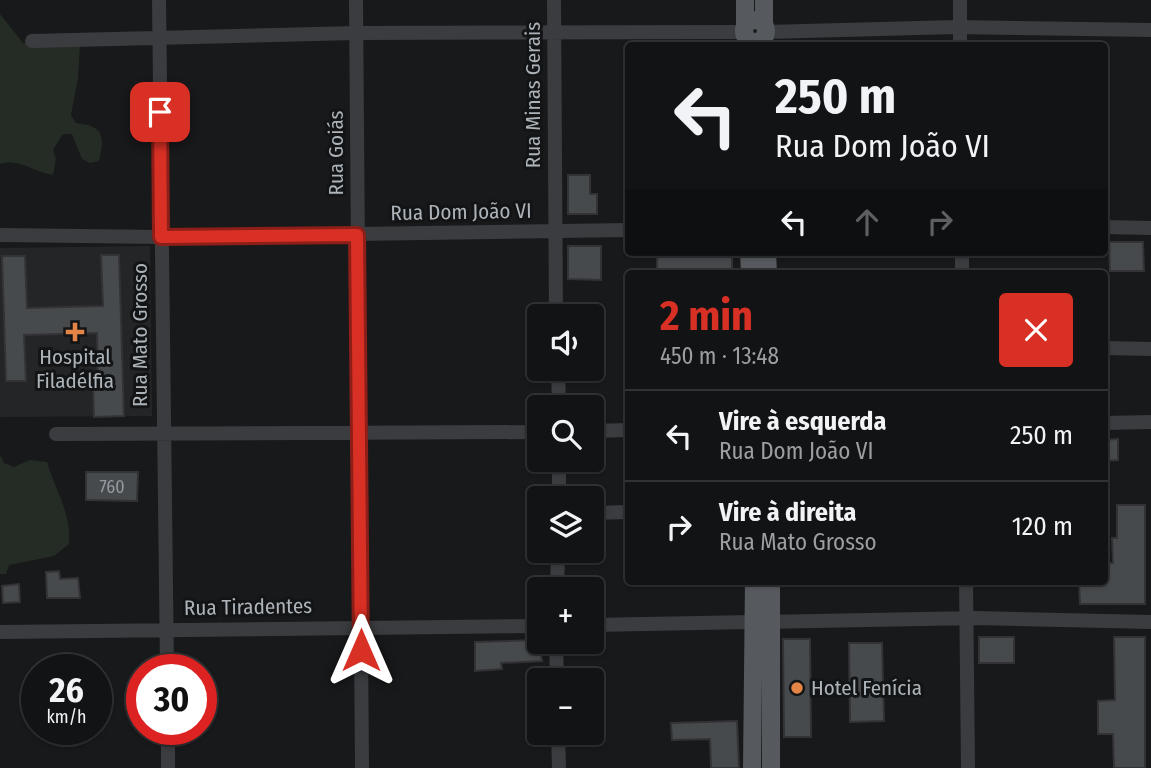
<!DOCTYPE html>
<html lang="pt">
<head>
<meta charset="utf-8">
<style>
  :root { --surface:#121314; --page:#1f2022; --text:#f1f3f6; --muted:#9c9ea0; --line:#313234; --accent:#d93025 }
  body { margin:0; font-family:"Fira Sans Condensed",sans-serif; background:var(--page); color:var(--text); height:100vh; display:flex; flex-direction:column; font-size:26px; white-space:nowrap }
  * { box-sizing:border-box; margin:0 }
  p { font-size:23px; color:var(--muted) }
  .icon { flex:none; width:38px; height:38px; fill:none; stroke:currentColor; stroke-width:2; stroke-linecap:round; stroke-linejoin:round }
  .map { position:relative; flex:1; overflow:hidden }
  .panel { position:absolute; left:625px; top:270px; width:483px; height:315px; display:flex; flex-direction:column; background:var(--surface); border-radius:7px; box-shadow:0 2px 5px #0004,0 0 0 2px var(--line) }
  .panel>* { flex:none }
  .hud { position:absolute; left:625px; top:42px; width:483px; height:214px; border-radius:7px; box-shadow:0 2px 5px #0004,0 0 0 2px var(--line); background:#121314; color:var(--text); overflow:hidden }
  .tools { position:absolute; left:527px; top:304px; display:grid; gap:14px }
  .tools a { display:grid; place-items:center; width:77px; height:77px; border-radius:7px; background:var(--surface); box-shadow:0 2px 5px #0004,0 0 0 2px var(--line); font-size:35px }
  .speed { position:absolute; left:21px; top:654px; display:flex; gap:14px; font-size:35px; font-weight:700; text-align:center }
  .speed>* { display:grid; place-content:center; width:91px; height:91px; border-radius:50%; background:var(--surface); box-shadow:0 2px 5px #0004,0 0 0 2px var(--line); line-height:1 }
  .speed small { font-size:18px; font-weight:400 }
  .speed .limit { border:10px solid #d22; background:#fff; color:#111 }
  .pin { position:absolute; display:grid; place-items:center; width:60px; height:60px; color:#fff; margin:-30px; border-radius:14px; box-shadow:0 4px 10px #0006 }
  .me { position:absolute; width:77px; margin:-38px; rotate:0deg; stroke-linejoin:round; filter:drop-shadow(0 0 5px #0008) }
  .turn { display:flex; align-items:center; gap:24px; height:147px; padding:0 35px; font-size:32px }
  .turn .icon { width:91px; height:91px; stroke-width:2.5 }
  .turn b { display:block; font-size:49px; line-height:60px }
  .lanes { display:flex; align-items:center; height:66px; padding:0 35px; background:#0003; justify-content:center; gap:35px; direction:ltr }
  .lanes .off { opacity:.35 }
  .round { display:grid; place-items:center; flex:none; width:74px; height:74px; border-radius:7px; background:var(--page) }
  .summary { display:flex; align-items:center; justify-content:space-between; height:119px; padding:0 35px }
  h1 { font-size:42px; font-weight:700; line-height:52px; color:var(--accent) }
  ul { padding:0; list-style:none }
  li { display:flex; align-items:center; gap:21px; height:91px; padding:0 35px; border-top:2px solid var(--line) }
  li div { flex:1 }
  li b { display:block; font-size:26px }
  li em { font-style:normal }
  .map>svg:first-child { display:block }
  .built { fill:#242527 }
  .green { fill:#252c25 }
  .building { fill:#474a4d; stroke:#333336; stroke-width:2 }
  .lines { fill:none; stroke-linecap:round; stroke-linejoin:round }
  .minor { stroke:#3a3c3f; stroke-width:14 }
  .major { stroke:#565a5e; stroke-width:18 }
  .route-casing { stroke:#8d1f18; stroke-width:18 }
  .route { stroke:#d93025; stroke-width:12 }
  .poi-dot { fill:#e48547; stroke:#131415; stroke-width:2.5 }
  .labels { text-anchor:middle; stroke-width:6; stroke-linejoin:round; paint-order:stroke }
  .number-label { font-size:18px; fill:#93999e }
  .street-label { font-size:21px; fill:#acb3b9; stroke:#131415 }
  .poi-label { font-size:21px; fill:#acb3b9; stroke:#131415 }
</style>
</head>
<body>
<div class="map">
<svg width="1151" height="768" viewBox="0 0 1151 768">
  <rect width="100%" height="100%" fill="#18191a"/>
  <path class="built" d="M 150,246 L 152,416 L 0,417 L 0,248 Z"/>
  <path class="green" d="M 0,14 L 23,43 L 80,45 L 78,78 L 71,115 L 76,123 C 104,126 105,136 99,161 L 90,163 L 82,159 L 72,134 L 63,134 L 53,150 L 56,159 L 53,175 C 35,172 17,158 0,164 Z
    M 0,455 L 4,463 L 14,467 L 30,460 L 47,462 C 55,490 72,514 69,544 L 54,556 L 9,565 L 6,574 L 0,574 Z"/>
  <path class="building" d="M 568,175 L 590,175 L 590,194 L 597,194 L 597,214 L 568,214 Z
    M 1109,242 L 1143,242 L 1144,271 L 1110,271 Z
    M 568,246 L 601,246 L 601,280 L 568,279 Z
    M 657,252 L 732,252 L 732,273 L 657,273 Z
    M 101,255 L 119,255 L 124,416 L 94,417 L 93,388 L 98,388 L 97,333 L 24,335 L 26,381 L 6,381 L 2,256 L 25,256 L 27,308 L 103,306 Z
    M 1118,439 L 1118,460 L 1104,461 L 1104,440 Z
    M 86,472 L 138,472 L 137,501 L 86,500 Z
    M 1117,505 L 1145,505 L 1145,604 L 1080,604 L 1079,581 L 1104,581 L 1104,563 L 1113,563 L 1112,538 L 1117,538 Z
    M 59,571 L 60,579 L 78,578 L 80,598 L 47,598 L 46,572 Z
    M 19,584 L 20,602 L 3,603 L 2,586 Z
    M 979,637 L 1014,637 L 1014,663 L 979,663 Z
    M 1114,637 L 1145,637 L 1145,768 L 1114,768 L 1113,734 L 1098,734 L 1098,701 L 1115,700 Z
    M 783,639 L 810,639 L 811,737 L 784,737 Z
    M 539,640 L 542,661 L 501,663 L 502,669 L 475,671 L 475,642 Z
    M 849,643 L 882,643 L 884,721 L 850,722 Z
    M 737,721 L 739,768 L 711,768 L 710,739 L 672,740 L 671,723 Z"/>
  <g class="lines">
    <path class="minor" d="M 159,0 L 167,670
      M 356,0 L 362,768
      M 554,0 L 556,317
      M 960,0 L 960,46
      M 766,32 L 956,27 L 1151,30
      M 32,41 L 356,33 L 745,32
      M 1104,227 L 1151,228
      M 0,235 L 161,237 L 628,230
      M 962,252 L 962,273
      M 1104,348 L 1151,349
      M 558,369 L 559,408
      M 1104,423 L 1151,422
      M 592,431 L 628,430
      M 56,434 L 539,432
      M 559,499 L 559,460
      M 592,513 L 628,512
      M 966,581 L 968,768
      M 557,590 L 558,551
      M 592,625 L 975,618 L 1151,622
      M 0,632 L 539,626
      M 556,642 L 557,681
      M 168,730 L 168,768
      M 558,733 L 559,768"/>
    <path class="major" d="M 764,0 L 764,25
      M744 31a11 11 0 1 1 22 0a11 11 0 1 1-22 0Z
      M 745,28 L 745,0
      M 749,252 L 750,273
      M 767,252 L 768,273
      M 771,581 L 771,768
      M 752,768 L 754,581"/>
  </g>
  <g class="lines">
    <defs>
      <path id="route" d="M 160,112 L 161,237 L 357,235 L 361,650"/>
    </defs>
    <use href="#route" class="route-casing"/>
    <use href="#route" class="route"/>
  </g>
  <g class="poi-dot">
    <path d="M71.5 321.5h7v7h7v7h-7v7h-7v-7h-7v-7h7z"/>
    <circle cx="797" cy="688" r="7"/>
  </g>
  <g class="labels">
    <g class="number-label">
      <text x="112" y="493">760</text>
    </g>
    <g class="street-label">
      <text transform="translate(533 95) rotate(-90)" y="7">Rua Minas Gerais</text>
      <text transform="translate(336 153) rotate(-90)" y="7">Rua Goiás</text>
      <text transform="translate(461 212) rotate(-1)" y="7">Rua Dom João VI</text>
      <text transform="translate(140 335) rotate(-90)" y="7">Rua Mato Grosso</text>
      <text transform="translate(248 607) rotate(-1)" y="7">Rua Tiradentes</text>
    </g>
    <g class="poi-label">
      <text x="75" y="364">Hospital<tspan x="75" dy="24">Filadélfia</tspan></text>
      <text x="811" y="695" text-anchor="start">Hotel Fenícia</text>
    </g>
  </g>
</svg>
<div class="tools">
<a><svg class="icon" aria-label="sound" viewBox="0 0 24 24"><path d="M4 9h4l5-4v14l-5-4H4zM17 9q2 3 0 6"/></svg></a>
<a><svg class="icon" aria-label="search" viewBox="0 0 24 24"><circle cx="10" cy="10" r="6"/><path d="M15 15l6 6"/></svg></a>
<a><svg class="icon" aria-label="layers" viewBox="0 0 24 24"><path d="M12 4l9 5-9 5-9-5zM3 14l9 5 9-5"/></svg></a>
<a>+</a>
<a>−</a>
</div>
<div class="speed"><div>26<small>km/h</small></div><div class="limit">30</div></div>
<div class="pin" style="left:160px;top:112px;background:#d93025"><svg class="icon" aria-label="arrive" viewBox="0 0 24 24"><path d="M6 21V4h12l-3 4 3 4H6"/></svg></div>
<svg class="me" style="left:361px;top:650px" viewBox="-20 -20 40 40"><path d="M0-17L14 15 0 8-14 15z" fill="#d93025" stroke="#fff" stroke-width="4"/></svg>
<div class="hud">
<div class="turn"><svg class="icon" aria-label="left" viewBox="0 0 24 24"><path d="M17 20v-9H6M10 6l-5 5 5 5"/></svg><div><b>250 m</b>Rua Dom João VI</div></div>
<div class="lanes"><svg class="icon" aria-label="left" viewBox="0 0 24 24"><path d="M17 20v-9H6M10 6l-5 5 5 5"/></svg><svg class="icon off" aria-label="ahead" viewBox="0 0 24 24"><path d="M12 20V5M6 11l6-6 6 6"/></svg><svg class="icon off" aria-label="right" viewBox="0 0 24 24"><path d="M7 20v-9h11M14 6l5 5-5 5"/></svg></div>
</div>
<section class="panel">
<div class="summary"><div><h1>2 min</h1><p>450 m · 13:48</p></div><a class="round" style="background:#d93025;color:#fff"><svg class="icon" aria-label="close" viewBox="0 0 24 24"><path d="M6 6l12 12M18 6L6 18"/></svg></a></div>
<ul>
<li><svg class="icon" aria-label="left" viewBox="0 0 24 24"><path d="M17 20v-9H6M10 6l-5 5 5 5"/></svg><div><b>Vire à esquerda</b><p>Rua Dom João VI</p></div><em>250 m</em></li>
<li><svg class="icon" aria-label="right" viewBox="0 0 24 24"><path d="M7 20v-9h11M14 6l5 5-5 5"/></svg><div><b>Vire à direita</b><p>Rua Mato Grosso</p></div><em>120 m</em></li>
</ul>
</section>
</div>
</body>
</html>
